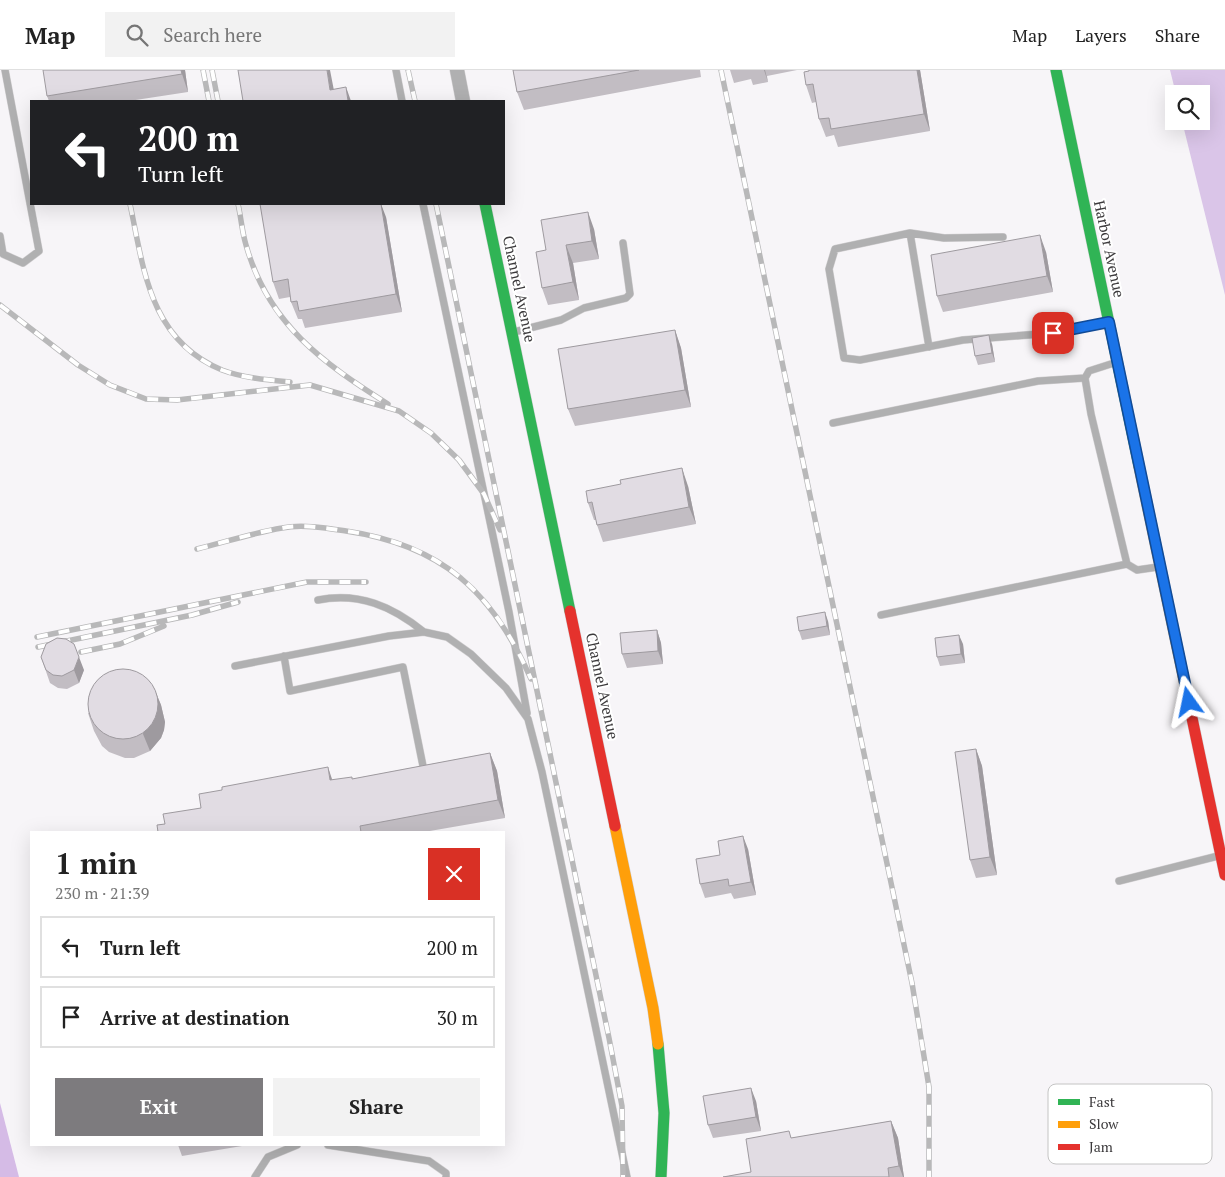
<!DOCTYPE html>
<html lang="en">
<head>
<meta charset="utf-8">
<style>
  :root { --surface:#fff; --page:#f2f2f2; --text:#222; --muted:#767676; --line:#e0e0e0; --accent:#7d7b7e }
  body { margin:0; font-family:"PT Serif",serif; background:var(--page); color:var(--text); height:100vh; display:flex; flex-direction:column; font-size:19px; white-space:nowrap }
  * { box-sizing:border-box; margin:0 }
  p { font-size:16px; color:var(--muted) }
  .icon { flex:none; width:28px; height:28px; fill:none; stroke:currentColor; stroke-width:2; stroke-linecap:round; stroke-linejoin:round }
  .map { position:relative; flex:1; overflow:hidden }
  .panel { position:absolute; left:30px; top:761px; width:475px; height:315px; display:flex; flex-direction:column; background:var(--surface); border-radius:0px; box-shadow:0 5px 20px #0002 }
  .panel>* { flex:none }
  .hud { position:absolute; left:30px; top:30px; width:475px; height:105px; border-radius:0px; box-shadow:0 5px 20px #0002; background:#202124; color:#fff; overflow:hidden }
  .buttons { position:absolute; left:1165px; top:15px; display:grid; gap:10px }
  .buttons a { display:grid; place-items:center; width:45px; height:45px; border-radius:0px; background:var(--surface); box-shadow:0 5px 20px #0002; font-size:25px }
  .pin { position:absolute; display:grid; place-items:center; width:42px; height:42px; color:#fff; margin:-21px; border-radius:10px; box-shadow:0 2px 8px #0006 }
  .me { position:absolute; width:55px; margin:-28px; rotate:348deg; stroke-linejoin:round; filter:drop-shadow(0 0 4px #0008) }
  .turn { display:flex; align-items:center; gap:18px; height:105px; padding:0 25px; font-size:22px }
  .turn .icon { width:65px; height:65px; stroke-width:2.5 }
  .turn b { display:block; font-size:35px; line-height:42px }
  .round { display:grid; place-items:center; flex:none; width:52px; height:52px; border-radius:0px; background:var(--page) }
  .headline { display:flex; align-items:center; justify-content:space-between; height:85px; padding:0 25px }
  h1 { font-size:30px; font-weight:700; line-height:38px }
  .action { display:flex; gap:10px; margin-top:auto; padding:10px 25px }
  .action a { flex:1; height:58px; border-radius:0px; background:var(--accent); color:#fff; font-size:20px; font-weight:700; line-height:58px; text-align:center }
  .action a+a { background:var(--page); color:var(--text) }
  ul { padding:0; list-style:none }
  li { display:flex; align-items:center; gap:15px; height:62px; margin:0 10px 8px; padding:0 15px; border:2px solid var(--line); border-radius:0px }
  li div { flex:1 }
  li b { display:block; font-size:19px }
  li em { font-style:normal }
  header { display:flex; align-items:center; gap:30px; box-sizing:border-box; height:70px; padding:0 25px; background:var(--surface); border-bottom:1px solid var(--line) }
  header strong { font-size:24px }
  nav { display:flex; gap:28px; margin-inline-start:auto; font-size:18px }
  .search { width:350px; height:45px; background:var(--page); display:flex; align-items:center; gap:12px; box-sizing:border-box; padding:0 18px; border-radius:0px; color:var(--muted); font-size:19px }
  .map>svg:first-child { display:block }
  .forest { fill:#dac5e8 }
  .water { fill:#d5bbe6 }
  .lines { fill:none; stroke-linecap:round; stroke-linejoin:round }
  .lane-casing { stroke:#d2d0d2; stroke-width:8 }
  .street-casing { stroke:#d2d0d2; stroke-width:15 }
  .fast-casing { stroke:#d2d0d2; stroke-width:12 }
  .slow-casing { stroke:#d2d0d2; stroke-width:12 }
  .jam-casing { stroke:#d2d0d2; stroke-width:12 }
  .lane { stroke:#b0b0b1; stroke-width:7 }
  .street { stroke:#b0b0b1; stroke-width:14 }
  .fast { stroke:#30b455; stroke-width:11 }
  .slow { stroke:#ff9f0a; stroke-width:11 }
  .jam { stroke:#e5322d; stroke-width:11 }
  .rail-casing { stroke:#b8b8b9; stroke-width:5.5 }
  .rail { stroke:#fff; stroke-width:4; stroke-dasharray:11; stroke-linecap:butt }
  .wall { fill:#c2bdc3 }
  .shaded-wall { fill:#9e9a9f }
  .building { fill:#e1dce3; stroke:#9e9a9f }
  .route-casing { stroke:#114b97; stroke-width:12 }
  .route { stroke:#1a73e8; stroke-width:9 }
  .labels { text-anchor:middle; stroke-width:4; stroke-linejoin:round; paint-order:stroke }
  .street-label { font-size:15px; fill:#3c3a3c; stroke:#fff }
  .key { fill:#fff; stroke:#c4c4c4; stroke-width:1 }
  .key-label { font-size:14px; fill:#3c3a3c }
</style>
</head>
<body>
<header>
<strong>Map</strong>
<div class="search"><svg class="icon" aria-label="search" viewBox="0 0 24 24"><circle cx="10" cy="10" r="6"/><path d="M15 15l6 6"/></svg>Search here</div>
<nav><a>Map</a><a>Layers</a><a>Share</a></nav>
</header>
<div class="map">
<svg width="1225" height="1107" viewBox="0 0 1225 1107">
  <rect width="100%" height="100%" fill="#f7f5f8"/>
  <path class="forest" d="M 1170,0 L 1225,0 L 1225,225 L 1182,51 L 1201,51 L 1201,24 L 1176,24 Z"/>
  <path class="water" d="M 0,1033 L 19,1107 L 0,1107 Z"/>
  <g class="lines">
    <defs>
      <path id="lane" d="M 396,0 L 402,31
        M 423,134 L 509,542 L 527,643
        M 910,163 L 929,277
        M 0,166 L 3,184 L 23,193 L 39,181 L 5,0
        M 1003,167 L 944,168 L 910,163 L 835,179 L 829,199 L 844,288 L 860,290 L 963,270 L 1053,263 L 1106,253
        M 514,262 L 561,250 L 584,238 L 626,228 L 630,224 L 623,173
        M 1117,292 L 1089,301 L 1085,308 L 1091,344 L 1127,494 L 1137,500 L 1158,497
        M 833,353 L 1038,311 L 1085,308
        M 318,530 C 359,522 392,536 424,562
        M 881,545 L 1127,494
        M 284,586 L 290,621 L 403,597 L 423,696
        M 235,596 L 389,566 L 424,562 L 447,567 L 471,584 L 506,618 L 528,649 L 542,702 L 627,1107
        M 1119,811 L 1218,786
        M 328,1075 L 429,1091 L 446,1103 L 446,1107
        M 255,1107 L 268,1087 L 297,1075"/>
      <path id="street" d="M 457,0 L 463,31"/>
      <path id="fast" d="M 1056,0 L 1139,396
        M 485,134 L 570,541
        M 658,974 L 664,1043 L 661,1107"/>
      <path id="slow" d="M 1139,396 L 1188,629
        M 615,756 L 653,938 L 658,974"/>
      <path id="jam" d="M 570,541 L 615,756
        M 1188,629 L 1225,805"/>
    </defs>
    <use href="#lane" class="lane-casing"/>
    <use href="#street" class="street-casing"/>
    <use href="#fast" class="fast-casing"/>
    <use href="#slow" class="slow-casing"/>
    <use href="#jam" class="jam-casing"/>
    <use href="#lane" class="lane"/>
    <use href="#street" class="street"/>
    <use href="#fast" class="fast"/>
    <use href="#slow" class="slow"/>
    <use href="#jam" class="jam"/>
    <defs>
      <path id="rail" d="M 203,0 L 209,31
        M 212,0 L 218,31
        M 408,0 L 415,31
        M 721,0 L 912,913 L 929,1017 L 929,1107
        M 130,134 C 144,201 150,270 222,300 C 243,308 268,310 290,312
        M 238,134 C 241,147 242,162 246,175 C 268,254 323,293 388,334
        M 436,134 L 609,968 L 622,1036 L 623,1107
        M 0,235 L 78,295 L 110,315 L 146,329 L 177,330 L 310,315 L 399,341 L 431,363 L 459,390 L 484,424 L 500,460
        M 197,479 C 225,472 253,463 282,458 C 302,454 326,458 346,461 C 442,475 493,522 531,609
        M 37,567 L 307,512 L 366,512
        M 38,577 L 192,545 L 238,532
        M 81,582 L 120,574 L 164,556"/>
    </defs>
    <use href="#rail" class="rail-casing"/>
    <use href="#rail" class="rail"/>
  </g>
  <path class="wall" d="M 185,0 L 188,22 L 129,31 L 49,31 L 47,26 Z
    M 513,0 L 700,0 L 701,7 L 524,40 L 517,22 Z
    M 730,0 L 797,0 L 767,6 L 768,12 L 753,15 L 751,9 L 734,13 Z
    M 809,0 L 920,0 L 930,61 L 838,77 L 834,65 L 826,67 L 819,49 L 816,32 L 812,33 L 806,15 Z
    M 386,147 L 402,242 L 305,258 L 302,249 L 298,249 L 291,232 L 290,227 L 279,229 L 273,212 Z
    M 594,159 L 599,189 L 573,193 L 579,230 L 548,235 L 542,218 L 546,180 Z
    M 1046,182 L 1053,222 L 943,242 L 937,226 Z
    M 675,260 L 681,278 L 691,337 L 575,356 L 568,339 Z
    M 992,274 L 995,292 L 978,295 L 975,286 Z
    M 688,416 L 696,454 L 603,472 L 597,455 L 596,450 L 594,450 L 588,433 Z
    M 828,551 L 830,565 L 802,570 L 799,561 Z
    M 657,560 L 661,573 L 663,594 L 627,598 L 622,584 Z
    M 963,574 L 965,593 L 940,596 L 937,587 Z
    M 41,587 L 84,600 L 79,613 L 67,619 L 58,618 L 50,613 Z
    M 154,618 L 161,635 L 165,652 L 164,660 L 161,668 L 150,681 L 134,688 L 125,688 L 109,682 L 102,676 L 94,661 L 88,643 Z
    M 976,679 L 982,696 L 997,805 L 976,808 L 970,790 Z
    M 490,683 L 497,701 L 505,748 L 424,762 L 158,762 L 165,754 L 201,738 L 332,710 L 352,709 Z
    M 748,779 L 756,825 L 734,829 L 731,823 L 705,828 L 700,814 Z
    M 756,1031 L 761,1061 L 713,1068 L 708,1055 Z
    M 891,1051 L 898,1068 L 904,1107 L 723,1107 L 751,1102 L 792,1068 Z
    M 178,1075 L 248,1075 L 182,1086 Z"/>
  <path class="shaded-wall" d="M 181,0 L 185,0 L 188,22 L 182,4 Z
    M 327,0 L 330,0 L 336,31 L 330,20 Z
    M 764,0 L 765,0 L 768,12 Z
    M 917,0 L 920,0 L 930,61 L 924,44 Z
    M 346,17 L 351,31 L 348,31 Z
    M 381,134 L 386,147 L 402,242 L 396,224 Z
    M 588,142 L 594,159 L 599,189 L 592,171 Z
    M 1040,165 L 1046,182 L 1053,222 L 1047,206 Z
    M 566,175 L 573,193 L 579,230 L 573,212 Z
    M 675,260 L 681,278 L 691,337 L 685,320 Z
    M 989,265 L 992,274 L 995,292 L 992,283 Z
    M 682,398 L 688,416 L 696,454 L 689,437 Z
    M 825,542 L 828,551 L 830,565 L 827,556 Z
    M 657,560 L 661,573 L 663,594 L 658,581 Z
    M 959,565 L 963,574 L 965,593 L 961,584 Z
    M 79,587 L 84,600 L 79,613 L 74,600 Z
    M 154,618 L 161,635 L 165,652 L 164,660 L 161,668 L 150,681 L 143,664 Z
    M 976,679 L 982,696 L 997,805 L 990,787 Z
    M 490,683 L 497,701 L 505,748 L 498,730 Z
    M 328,697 L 334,715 L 330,710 Z
    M 743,766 L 748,779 L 756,825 L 751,812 Z
    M 751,1018 L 756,1031 L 761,1061 L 756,1047 Z
    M 891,1051 L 898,1068 L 904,1107 L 903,1107 L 899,1096 Z"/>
  <path class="building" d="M 43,0 L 181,0 L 182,4 L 47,26 Z
    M 238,0 L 327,0 L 330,20 L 346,17 L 348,31 L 243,31 Z
    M 513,0 L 639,0 L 517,22 Z
    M 809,0 L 917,0 L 924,44 L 831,59 L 829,48 L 819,49 L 813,14 L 806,15 L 804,2 L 809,1 Z
    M 260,134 L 381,134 L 396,224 L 299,241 L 297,231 L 291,232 L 288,209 L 273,212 Z
    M 588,142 L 592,171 L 566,175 L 573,212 L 542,218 L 536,182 L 546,180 L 541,150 Z
    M 1040,165 L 1047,206 L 937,226 L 931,185 Z
    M 675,260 L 685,320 L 568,339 L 558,279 Z
    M 989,265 L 992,283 L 975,286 L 972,268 Z
    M 682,398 L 689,437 L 597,455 L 592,432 L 588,433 L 586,421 L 621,414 L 620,410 Z
    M 825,542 L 827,556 L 799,561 L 797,547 Z
    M 657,560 L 658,581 L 622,584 L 620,563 Z
    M 959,565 L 961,584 L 937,587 L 935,568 Z
    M 57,568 L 66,569 L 74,574 L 79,587 L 74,600 L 62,606 L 53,605 L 46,600 L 41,587 L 46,574 Z
    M88 634a35 35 0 1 1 70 0a35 35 0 1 1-70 0Z
    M 976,679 L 990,787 L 970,790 L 955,682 Z
    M 490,683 L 498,730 L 360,756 L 361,762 L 158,762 L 157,755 L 165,754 L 163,744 L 201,738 L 199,724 L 222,720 L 222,717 L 328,697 L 330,710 L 352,707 L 352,709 Z
    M 743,766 L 751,812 L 729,816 L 728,809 L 700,814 L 696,789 L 720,785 L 718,771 Z
    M 751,1018 L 756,1047 L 708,1055 L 703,1026 Z
    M 891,1051 L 899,1096 L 888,1098 L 889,1107 L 723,1107 L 751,1102 L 746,1069 L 789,1061 L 791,1068 Z"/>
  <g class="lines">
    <defs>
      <path id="route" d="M 1053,263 L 1109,252 L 1189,632"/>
    </defs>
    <use href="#route" class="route-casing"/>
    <use href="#route" class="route"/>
  </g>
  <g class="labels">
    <g class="street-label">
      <text transform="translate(1109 179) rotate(78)" y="5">Harbor Avenue</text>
      <text transform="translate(519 219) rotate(78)" y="5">Channel Avenue</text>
      <text transform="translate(602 616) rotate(78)" y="5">Channel Avenue</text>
    </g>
  </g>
  <rect x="1048" y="1014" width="164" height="80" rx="8" class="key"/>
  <rect x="1058" y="1029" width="22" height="6" fill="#30b455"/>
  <rect x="1058" y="1051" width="22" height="7" fill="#ff9f0a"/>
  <rect x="1058" y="1074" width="22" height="6" fill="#e5322d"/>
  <g class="key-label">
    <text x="1089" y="1037">Fast</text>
    <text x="1089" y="1059">Slow</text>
    <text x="1089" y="1082">Jam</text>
  </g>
</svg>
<div class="buttons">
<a><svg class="icon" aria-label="search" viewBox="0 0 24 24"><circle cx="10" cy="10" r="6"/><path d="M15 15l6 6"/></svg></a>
</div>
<div class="pin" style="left:1053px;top:263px;background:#d93025"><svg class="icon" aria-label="arrive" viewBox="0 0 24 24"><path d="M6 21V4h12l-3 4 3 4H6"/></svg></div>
<svg class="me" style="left:1189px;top:632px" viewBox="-20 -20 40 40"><path d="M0-17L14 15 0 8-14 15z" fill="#1a73e8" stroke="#fff" stroke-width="4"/></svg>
<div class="hud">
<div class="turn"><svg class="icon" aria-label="left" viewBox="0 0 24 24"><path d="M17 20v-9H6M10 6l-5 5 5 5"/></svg><div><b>200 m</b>Turn left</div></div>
</div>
<section class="panel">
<div class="headline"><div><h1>1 min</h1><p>230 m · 21:39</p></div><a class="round" style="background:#d93025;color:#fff"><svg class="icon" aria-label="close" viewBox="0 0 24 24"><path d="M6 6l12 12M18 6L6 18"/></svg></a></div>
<ul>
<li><svg class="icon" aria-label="left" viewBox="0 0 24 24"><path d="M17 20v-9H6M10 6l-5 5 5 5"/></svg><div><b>Turn left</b></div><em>200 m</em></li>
<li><svg class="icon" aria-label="arrive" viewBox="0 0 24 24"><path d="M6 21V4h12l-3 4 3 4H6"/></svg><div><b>Arrive at destination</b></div><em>30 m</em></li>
</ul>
<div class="action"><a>Exit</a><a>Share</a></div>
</section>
</div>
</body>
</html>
